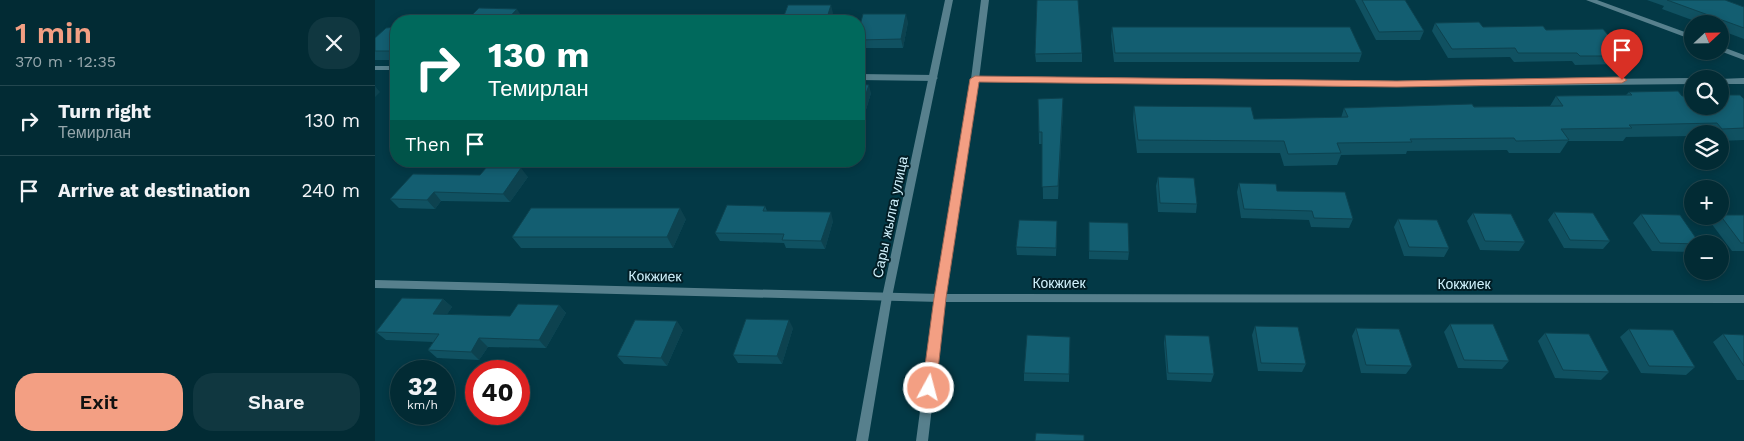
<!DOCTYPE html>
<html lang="en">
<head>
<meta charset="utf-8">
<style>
  :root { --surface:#022b34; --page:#103740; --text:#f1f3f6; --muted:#96a7ac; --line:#23474f; --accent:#f39f83 }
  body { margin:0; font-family:"Work Sans",sans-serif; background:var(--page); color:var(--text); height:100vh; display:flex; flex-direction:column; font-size:19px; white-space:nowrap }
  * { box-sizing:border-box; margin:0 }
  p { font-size:16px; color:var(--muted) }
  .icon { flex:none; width:28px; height:28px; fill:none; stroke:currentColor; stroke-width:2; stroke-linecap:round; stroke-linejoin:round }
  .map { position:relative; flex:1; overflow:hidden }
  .details { display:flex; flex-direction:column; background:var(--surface); width:375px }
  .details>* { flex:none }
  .top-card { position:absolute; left:15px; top:15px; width:475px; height:152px; border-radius:20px; box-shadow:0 2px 8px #0003,0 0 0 1px var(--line); background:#00695c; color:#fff; overflow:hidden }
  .needle { width:32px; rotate:68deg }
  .tools { position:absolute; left:1309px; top:15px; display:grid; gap:10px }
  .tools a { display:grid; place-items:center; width:45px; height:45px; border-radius:50%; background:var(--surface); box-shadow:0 2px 8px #0003,0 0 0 1px var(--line); font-size:25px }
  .speed { position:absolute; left:15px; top:360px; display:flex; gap:10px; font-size:25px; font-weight:700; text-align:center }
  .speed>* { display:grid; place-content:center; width:65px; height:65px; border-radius:50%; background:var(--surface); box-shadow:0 2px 8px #0003,0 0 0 1px var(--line); line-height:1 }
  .speed small { font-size:12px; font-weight:400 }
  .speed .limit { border:8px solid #d22; background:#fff; color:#111 }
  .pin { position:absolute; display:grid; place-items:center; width:42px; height:42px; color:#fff; margin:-51px -21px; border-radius:50% 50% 50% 0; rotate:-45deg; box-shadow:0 0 5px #0007 }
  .pin .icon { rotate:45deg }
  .me { position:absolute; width:55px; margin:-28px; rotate:7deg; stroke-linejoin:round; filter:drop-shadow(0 0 4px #0008) }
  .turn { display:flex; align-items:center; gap:18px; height:105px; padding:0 15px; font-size:22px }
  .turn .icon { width:65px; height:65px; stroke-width:2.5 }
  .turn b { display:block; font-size:35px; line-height:42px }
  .then { display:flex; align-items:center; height:48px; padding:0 15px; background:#0003; gap:10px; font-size:19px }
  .round { display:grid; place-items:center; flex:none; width:52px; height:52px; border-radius:20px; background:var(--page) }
  .head { display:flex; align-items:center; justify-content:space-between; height:85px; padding:0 15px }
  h1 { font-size:30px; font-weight:600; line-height:38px; color:var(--accent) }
  .action { display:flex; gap:10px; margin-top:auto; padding:10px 15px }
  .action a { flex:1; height:58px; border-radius:20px; background:var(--accent); color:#111; font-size:20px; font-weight:600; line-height:58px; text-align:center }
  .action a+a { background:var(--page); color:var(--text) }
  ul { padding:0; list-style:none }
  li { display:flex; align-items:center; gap:15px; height:70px; padding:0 15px; border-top:1px solid var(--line) }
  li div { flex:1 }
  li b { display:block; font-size:19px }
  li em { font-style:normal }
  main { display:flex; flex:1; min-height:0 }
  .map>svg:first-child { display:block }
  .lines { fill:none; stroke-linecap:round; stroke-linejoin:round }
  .minor { fill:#57808d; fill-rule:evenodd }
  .tertiary { fill:#57808d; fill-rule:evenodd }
  .wall { fill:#105161 }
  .shaded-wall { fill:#0d424f }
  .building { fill:#135e71; stroke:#0d424f }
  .route { fill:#f39f83; stroke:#9e6755 }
  .labels { text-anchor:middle; stroke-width:4; stroke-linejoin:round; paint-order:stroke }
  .street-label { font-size:14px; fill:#d2f3fe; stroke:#021e26 }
</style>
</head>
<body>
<main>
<section class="details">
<div class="head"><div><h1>1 min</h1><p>370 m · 12:35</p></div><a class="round"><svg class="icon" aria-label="close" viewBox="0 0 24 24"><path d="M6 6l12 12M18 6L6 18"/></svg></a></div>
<ul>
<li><svg class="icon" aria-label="right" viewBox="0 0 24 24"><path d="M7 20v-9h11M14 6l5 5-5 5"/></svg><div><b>Turn right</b><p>Темирлан</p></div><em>130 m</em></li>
<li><svg class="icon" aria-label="arrive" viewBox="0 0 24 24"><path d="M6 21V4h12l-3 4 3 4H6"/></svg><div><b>Arrive at destination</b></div><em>240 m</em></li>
</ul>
<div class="action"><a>Exit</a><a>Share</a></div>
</section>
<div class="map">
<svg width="1369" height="441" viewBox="0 0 1369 441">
  <rect width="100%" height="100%" fill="#033946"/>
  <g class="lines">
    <path class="minor" d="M 1211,0 L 1222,0 L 1318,35 L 1318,40 Z
      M 1345,46 L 1369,55 L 1369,60 L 1345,51 Z
      M 0,66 L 21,66 L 21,70 L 0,70 Z
      M 484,74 L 559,75 L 563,78 L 559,81 L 484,80 Z
      M 600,76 L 1022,81 L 1318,78 L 1319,79 L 1318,79 L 1318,84 L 1022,87 L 597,81 L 596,79 Z
      M 1369,78 L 1369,84 L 1345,84 L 1344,79 Z
      M 0,280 L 565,294 L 1369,295 L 1369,303 L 565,302 L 0,288 Z"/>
    <path class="tertiary" d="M 570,0 L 578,0 L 517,297 L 493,441 L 481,441 L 507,297 Z
      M 606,0 L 614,0 L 604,79 L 570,298 L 553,441 L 541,441 L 560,298 L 596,79 Z"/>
  </g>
  <path class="wall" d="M 980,0 L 1030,0 L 1049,31 L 1045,40 L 1001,40 Z
    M 1272,0 L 1350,0 L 1369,7 L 1369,39 L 1345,30 L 1345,24 L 1328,24 L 1287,9 L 1289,6 Z
    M 533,22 L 528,48 L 484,48 L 484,29 Z
    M 1060,23 L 1108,27 L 1171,30 L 1251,56 L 1245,64 L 1200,65 L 1197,61 L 1139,62 L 1135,57 L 1073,58 L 1057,31 Z
    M 21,27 L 21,60 L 0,60 L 0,38 Z
    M 737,27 L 987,53 L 984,62 L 739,62 L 736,36 Z
    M 707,53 L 707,62 L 661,62 L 660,54 Z
    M 484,84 L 496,93 L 490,113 L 484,113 Z
    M 1254,92 L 1307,96 L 1369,99 L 1369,140 L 1345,141 L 1345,134 L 1318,134 L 1318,136 L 1251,137 L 1248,141 L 1193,141 L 1185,153 L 1134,153 L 1132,150 L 1032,151 L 1031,154 L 966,155 L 962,165 L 909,166 L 905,153 L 762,153 L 758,119 L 759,106 L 879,119 L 966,118 L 969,108 L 1175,106 L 1181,96 L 1251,95 Z
    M 663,99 L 688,110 L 683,199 L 668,199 L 667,144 L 664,144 Z
    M 153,177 L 135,202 L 66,201 L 60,209 L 24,208 L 15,199 Z
    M 783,177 L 822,204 L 821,213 L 783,212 L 781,186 Z
    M 864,183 L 902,191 L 978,219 L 974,228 L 936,227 L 934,220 L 866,218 L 862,192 Z
    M 390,206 L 392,211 L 458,221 L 450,249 L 411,248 L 409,243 L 345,241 L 340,233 Z
    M 1179,212 L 1235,241 L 1228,249 L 1189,248 L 1173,220 Z
    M 1098,213 L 1150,242 L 1144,251 L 1105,250 L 1092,221 Z
    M 1266,214 L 1318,244 L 1318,251 L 1316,252 L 1277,251 L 1258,223 Z
    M 1345,215 L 1369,215 L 1369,251 L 1357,251 L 1336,223 L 1343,216 L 1345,216 Z
    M 311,219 L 298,248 L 146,248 L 137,237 Z
    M 1023,219 L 1074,248 L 1069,257 L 1029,256 L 1019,227 Z
    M 714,222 L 754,252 L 753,260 L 714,259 Z
    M 682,230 L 681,256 L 642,255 L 641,247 Z
    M 68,299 L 77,307 L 72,314 L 135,316 L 184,305 L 191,313 L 171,348 L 113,347 L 104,360 L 62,358 L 53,350 L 58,342 L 11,340 L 1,332 Z
    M 1075,324 L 1134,361 L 1127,369 L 1083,368 L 1069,332 Z
    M 880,326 L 931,364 L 927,372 L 883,371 L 877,335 Z
    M 418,328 L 407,364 L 363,363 L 358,355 Z
    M 981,328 L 1037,366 L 1031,374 L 986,373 L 977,336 Z
    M 1254,329 L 1320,367 L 1311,375 L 1266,373 L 1245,337 Z
    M 308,330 L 292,366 L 249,364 L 242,356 Z
    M 1170,333 L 1234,372 L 1226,380 L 1180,378 L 1163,341 Z
    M 1348,334 L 1369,335 L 1369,380 L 1362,380 L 1338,342 Z
    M 790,335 L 839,374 L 836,382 L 792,380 L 789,343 Z
    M 695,337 L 694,382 L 649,381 L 649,373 Z"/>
  <path class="shaded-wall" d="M 456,5 L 458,13 L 456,21 L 451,21 Z
    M 142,9 L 147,17 L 144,21 L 131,21 Z
    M 531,14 L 533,22 L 528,48 L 526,39 Z
    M 494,85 L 496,93 L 490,113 L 487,105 Z
    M 0,86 L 5,92 L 0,97 Z
    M 688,98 L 688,110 L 683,199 L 683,186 Z
    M 146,168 L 153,177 L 135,202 L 128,194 Z
    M 59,192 L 66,201 L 60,209 L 52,200 Z
    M 305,208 L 311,219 L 298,248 L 292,237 Z
    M 456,212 L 458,221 L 450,249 L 446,241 Z
    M 68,299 L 77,307 L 67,322 L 58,314 Z
    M 184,305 L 191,313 L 171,348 L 164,340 Z
    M 414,320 L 418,328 L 407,364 L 402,356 Z
    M 302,321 L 308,330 L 292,366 L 286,358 Z
    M 104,338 L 113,347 L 104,360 L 96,352 Z"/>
  <path class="building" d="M 662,0 L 703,0 L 707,53 L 660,54 Z
    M 987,0 L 1030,0 L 1049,31 L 1004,32 Z
    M 1292,0 L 1350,0 L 1369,7 L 1369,28 Z
    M 413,5 L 456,5 L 451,21 L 407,21 Z
    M 104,8 L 142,9 L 131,21 L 91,21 Z
    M 488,14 L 531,14 L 526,39 L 484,40 L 484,29 Z
    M 1104,22 L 1108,27 L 1168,26 L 1171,30 L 1228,29 L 1251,56 L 1205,56 L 1202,53 L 1143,53 L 1140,48 L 1077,49 L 1060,23 Z
    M 21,27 L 21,50 L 20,51 L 0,51 L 0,38 L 11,28 Z
    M 737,27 L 975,27 L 987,53 L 740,53 Z
    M 484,84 L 494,85 L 487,105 L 484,105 Z
    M 1303,91 L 1307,96 L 1318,96 L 1318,106 L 1345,106 L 1345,95 L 1365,95 L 1369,99 L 1369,128 L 1347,129 L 1342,123 L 1254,125 L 1257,128 L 1186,129 L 1194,140 L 1141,141 L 1139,138 L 1035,139 L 1037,142 L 962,143 L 966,153 L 913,154 L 909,141 L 763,140 L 759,106 L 876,107 L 879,119 L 973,117 L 969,108 L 1097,104 L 1099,107 L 1188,106 L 1181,96 L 1257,95 L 1254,92 Z
    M 688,98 L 683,186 L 667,187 L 667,132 L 664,132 L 663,99 Z
    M 111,168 L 146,168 L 128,194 L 59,192 L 52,200 L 15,199 L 38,174 L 105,175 Z
    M 783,177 L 819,178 L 822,204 L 785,203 Z
    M 864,183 L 901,184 L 902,191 L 970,192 L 978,219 L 939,218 L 937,211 L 869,209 Z
    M 352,205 L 390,206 L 388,211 L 456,212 L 446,241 L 407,240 L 409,234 L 340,233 Z
    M 156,208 L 305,208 L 292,237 L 137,237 Z
    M 1179,212 L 1218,213 L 1235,241 L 1195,240 Z
    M 1098,213 L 1136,214 L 1150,242 L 1110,241 Z
    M 1266,214 L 1305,215 L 1325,244 L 1285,243 Z
    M 1345,215 L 1369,215 L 1369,243 L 1366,243 Z
    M 1023,219 L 1062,220 L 1074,248 L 1034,247 Z
    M 644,220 L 682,221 L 681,248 L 641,247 Z
    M 714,222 L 753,223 L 754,252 L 714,251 Z
    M 27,298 L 68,299 L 58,314 L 135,316 L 143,304 L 184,305 L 164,340 L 104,338 L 96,352 L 53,350 L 64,334 L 1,332 Z
    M 371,319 L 414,320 L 402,356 L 358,355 Z
    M 260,320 L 302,321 L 286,358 L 242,356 Z
    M 1075,324 L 1118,324 L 1134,361 L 1089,360 Z
    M 880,326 L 923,327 L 931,364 L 886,363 Z
    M 981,328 L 1024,329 L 1037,366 L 991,365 Z
    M 1254,329 L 1298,330 L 1320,367 L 1274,366 Z
    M 1170,333 L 1214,334 L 1234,372 L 1188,370 Z
    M 1348,334 L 1369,335 L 1369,366 Z
    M 652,335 L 695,337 L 694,374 L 649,373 Z
    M 790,335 L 834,336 L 839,374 L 793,373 Z
    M 661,433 L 709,435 L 709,441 L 660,441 Z"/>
  <path class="route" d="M 600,76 L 1022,81 L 1247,77 L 1252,80 L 1247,83 L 1022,87 L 604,82 L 571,298 L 561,388 L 559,392 L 554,394 L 549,392 L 547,388 L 559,298 L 595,79 Z"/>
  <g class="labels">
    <g class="street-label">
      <text transform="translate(515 217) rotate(-78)" y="5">Сары жылга улица</text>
      <text transform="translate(280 276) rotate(1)" y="5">Кокжиек</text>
      <text x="684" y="288">Кокжиек</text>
      <text x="1089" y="289">Кокжиек</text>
    </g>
  </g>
</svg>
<div class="tools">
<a><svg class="needle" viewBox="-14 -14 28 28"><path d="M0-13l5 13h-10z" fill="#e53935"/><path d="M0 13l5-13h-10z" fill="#96a7ac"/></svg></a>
<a><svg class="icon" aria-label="search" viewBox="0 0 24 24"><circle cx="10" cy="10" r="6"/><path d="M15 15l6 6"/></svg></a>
<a><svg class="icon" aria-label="layers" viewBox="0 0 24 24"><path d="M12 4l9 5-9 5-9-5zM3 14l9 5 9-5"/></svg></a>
<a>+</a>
<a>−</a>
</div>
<div class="speed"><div>32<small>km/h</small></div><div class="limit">40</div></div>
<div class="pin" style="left:1247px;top:80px;background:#d93025"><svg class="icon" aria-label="arrive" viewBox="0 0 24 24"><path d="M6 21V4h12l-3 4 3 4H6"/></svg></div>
<svg class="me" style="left:554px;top:388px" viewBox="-20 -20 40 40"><circle r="17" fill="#f39f83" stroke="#fff" stroke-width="3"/><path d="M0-11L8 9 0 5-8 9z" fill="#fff"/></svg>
<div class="top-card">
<div class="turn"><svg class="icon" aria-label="right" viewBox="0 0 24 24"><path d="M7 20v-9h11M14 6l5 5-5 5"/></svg><div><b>130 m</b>Темирлан</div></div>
<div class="then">Then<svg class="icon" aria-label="arrive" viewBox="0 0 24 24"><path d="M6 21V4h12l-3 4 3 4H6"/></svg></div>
</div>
</div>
</main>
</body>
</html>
